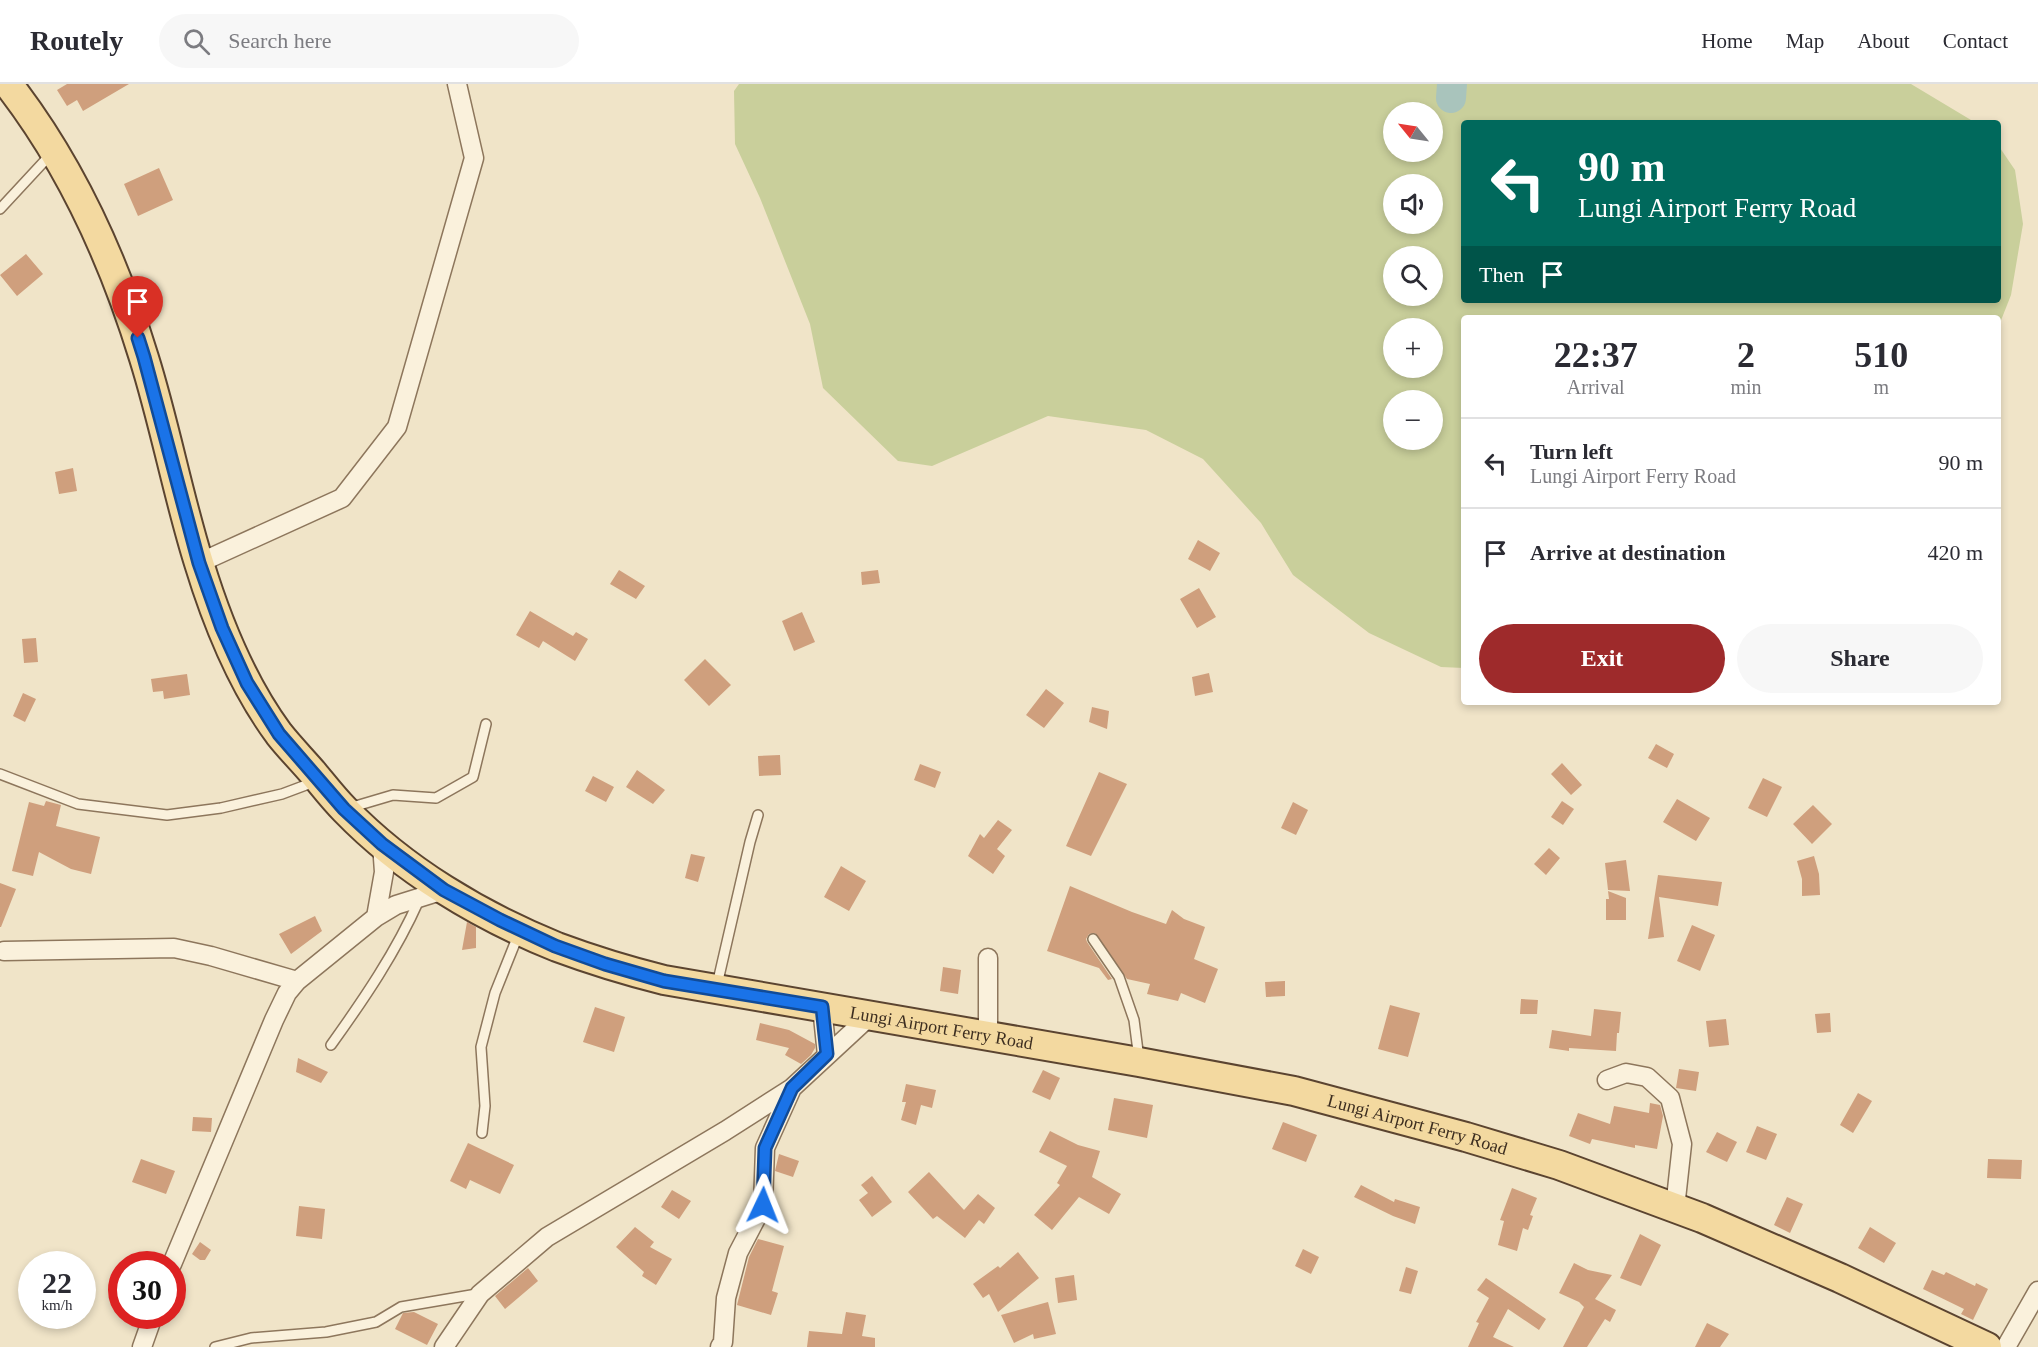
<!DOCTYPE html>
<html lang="en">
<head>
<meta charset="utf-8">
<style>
  :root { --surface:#fff; --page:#f7f7f7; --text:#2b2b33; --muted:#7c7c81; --line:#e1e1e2; --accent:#9e2a2b }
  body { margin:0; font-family:Georgia,serif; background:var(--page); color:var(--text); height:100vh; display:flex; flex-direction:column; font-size:22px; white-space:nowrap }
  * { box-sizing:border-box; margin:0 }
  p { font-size:20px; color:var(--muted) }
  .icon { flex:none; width:33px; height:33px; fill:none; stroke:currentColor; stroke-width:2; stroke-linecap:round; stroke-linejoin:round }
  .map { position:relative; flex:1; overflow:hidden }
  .side { position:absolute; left:1461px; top:231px; width:540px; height:390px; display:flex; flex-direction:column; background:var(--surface); border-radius:6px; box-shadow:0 3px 9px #0003 }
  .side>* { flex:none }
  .top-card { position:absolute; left:1461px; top:36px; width:540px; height:183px; border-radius:6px; box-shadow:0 3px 9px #0003; background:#00695c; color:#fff; overflow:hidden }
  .needle { width:39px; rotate:300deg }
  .tools { position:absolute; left:1383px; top:18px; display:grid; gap:12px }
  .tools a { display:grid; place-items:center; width:60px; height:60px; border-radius:50%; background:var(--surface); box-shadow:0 3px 9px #0003; font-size:30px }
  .speed { position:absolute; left:18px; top:1167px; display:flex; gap:12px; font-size:30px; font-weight:700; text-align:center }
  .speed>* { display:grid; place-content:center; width:78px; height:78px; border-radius:50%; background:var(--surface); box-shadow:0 3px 9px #0003; line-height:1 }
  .speed small { font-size:15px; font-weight:400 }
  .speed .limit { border:9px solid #d22; background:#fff; color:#111 }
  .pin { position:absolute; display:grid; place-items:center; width:51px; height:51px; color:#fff; margin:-62px -26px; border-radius:50% 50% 50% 0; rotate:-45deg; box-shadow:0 0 6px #0007 }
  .pin .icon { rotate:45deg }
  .me { position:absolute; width:66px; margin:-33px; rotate:2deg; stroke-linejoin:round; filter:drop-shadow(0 0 4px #0008) }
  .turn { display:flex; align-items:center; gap:21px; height:126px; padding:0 18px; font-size:27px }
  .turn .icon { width:78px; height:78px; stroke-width:2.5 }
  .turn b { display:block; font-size:42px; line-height:51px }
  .then { display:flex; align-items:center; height:57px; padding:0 18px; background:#0003; gap:12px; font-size:22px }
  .eta { display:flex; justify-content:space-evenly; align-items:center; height:102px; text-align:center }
  .eta b { font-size:36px; font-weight:700; line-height:42px }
  .action { display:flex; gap:12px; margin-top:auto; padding:12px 18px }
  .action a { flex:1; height:69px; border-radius:36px; background:var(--accent); color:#fff; font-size:24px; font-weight:700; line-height:69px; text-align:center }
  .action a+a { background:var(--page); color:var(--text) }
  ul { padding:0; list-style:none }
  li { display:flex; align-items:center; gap:18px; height:90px; padding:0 18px; border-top:2px solid var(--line) }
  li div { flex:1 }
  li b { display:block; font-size:22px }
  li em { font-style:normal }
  header { display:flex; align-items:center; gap:36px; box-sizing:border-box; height:84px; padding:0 30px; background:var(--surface); border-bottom:2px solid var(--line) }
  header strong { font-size:28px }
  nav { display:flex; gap:33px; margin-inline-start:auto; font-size:21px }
  .search { width:420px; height:54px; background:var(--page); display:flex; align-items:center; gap:15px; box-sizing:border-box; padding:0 21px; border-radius:33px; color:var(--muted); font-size:22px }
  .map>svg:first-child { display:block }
  .green { fill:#c9cf9b; fill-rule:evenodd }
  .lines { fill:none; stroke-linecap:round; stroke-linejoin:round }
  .river { stroke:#a9c4bc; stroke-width:30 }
  .building { fill:#cf9f7d }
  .lane-casing { stroke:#8d765c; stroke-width:12 }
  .street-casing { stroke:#8d765c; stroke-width:21 }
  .primary-casing { stroke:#5b4430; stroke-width:32 }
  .lane { stroke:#faf1dc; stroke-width:9 }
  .street { stroke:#faf1dc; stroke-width:18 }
  .primary { stroke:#f3d9a0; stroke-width:28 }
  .route-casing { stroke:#114b97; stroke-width:15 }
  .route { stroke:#1a73e8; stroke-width:10 }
  .labels { text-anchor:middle; stroke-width:6; stroke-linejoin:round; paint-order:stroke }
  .street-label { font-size:18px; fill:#3d2e20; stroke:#f7eed8 }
</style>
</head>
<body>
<header>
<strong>Routely</strong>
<div class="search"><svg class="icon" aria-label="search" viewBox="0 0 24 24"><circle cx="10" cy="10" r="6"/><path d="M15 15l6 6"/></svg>Search here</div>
<nav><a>Home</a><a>Map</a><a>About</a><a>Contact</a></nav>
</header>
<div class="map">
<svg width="2038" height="1263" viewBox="0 0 2038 1263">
  <rect width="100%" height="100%" fill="#f0e4c8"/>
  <path class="green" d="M 739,0 L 1911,0 L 1976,39 L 1464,39 L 1464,216 L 1998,216 L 1998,61 L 2015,86 L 2023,140 L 2011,211 L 1998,244 L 1998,234 L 1464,234 L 1464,584 L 1441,583 L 1369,549 L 1293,491 L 1261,439 L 1203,375 L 1146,346 L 1048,332 L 932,382 L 898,377 L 823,304 L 810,240 L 760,114 L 735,60 L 734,7 ZM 1394,28 L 1432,28 L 1432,68 L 1394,68 ZM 1394,100 L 1432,100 L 1432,140 L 1394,140 ZM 1432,172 L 1432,212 L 1394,212 L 1394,172 ZM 1394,244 L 1432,244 L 1432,284 L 1394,284 ZM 1394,316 L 1432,316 L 1432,356 L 1394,356 Z"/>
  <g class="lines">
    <path class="river" d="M 1451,14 L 1452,0"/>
  </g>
  <path class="building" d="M 67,0 L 129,0 L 83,27 L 77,16 L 67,22 L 57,6 Z
    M 159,84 L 173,116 L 138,132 L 124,100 Z
    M 26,170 L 43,190 L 17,212 L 0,191 Z
    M 73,384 L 77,407 L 59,410 L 55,388 Z
    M 1198,456 L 1220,469 L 1210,487 L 1188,475 Z
    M 619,486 L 645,502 L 636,515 L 610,500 Z
    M 878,486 L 880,499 L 862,501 L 861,488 Z
    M 1199,504 L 1216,533 L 1197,544 L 1180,515 Z
    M 530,527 L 573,552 L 576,548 L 588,555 L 575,577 L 543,557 L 539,564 L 516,551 Z
    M 802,528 L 815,558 L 794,567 L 782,537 Z
    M 36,554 L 38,578 L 24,579 L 22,555 Z
    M 705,575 L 731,601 L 709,622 L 684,596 Z
    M 1209,589 L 1213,608 L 1195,612 L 1192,593 Z
    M 187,590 L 190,611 L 164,615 L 163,607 L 153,608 L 151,595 Z
    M 1046,605 L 1064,619 L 1044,644 L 1026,631 Z
    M 23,609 L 36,615 L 25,638 L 13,632 Z
    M 1092,623 L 1109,627 L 1107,645 L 1089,638 Z
    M 1656,660 L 1674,670 L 1667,684 L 1648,674 Z
    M 780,671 L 781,691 L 759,692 L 758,672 Z
    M 1562,679 L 1582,701 L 1571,711 L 1551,690 Z
    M 920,680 L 941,688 L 935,704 L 914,696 Z
    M 637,686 L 665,706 L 653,720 L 626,703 Z
    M 1099,688 L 1127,700 L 1091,772 L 1066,762 Z
    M 593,692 L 614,703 L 606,718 L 585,707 Z
    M 1763,694 L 1782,703 L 1767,733 L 1748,724 Z
    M 1677,715 L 1710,734 L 1696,757 L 1663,738 Z
    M 46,717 L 61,721 L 56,742 L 100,753 L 91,790 L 71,785 L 39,768 L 33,792 L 12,787 L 29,718 L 44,722 Z
    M 1562,717 L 1574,725 L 1563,741 L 1551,733 Z
    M 1293,718 L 1308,726 L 1296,751 L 1281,744 Z
    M 1813,721 L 1832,740 L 1812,760 L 1793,740 Z
    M 998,736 L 1012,746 L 997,765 L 1005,772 L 993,790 L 968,772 L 980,750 L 984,754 Z
    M 1549,764 L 1560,774 L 1546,791 L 1534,780 Z
    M 691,770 L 705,773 L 698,798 L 685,794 Z
    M 1814,772 L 1819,790 L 1820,811 L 1802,812 L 1802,795 L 1797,777 Z
    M 1626,776 L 1630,807 L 1608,806 L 1605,779 Z
    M 841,782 L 866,797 L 849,827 L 824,813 Z
    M 1658,791 L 1722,798 L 1718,822 L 1659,813 L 1664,853 L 1648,855 Z
    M 0,799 L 16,805 L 1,843 L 0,843 Z
    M 1070,802 L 1132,828 L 1166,840 L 1172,826 L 1184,835 L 1205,843 L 1194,875 L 1218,885 L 1205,919 L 1181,909 L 1178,917 L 1147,910 L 1150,900 L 1127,895 L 1095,849 L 1089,850 L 1086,855 L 1087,858 L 1112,895 L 1108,896 L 1099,884 L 1047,867 Z
    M 1608,807 L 1626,814 L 1626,836 L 1606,836 L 1606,815 L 1609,815 Z
    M 315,832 L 322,847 L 291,870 L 279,850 Z
    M 467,838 L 476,843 L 476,864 L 462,866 Z
    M 1692,841 L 1715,851 L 1700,887 L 1677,877 Z
    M 943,883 L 961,886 L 958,910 L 940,907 Z
    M 1285,897 L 1285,912 L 1266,913 L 1265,898 Z
    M 1521,915 L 1538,916 L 1537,930 L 1520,930 Z
    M 1390,921 L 1420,929 L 1408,973 L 1378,965 Z
    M 595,923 L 625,933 L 614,968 L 583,958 Z
    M 1594,925 L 1621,928 L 1619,949 L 1617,949 L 1616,967 L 1569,964 L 1569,967 L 1549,964 L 1552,946 L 1591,952 Z
    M 1830,929 L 1831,948 L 1817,949 L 1815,930 Z
    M 1726,935 L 1729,961 L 1709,963 L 1706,937 Z
    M 760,939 L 789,946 L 815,960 L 815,964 L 811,971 L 801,980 L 785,971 L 789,964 L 756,956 Z
    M 298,974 L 328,988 L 321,999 L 296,988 Z
    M 1679,985 L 1699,988 L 1696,1007 L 1676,1004 Z
    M 1043,986 L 1060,994 L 1050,1016 L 1032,1008 Z
    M 906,1000 L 936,1006 L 932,1024 L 921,1021 L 916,1041 L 901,1036 L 906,1018 L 902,1018 Z
    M 1858,1009 L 1872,1017 L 1853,1049 L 1840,1041 Z
    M 1114,1014 L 1153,1021 L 1147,1054 L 1108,1046 Z
    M 1650,1019 L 1660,1021 L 1663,1032 L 1657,1065 L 1635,1061 L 1635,1064 L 1592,1055 L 1590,1060 L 1569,1052 L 1578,1029 L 1610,1040 L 1614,1022 L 1649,1029 Z
    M 193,1033 L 212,1034 L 211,1048 L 192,1047 Z
    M 1283,1038 L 1317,1051 L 1306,1078 L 1272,1065 Z
    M 1757,1042 L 1777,1050 L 1766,1076 L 1746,1068 Z
    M 1050,1047 L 1078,1061 L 1100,1067 L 1092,1093 L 1121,1110 L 1109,1130 L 1079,1113 L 1052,1146 L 1034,1131 L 1060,1101 L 1057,1099 L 1067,1082 L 1039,1068 Z
    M 1717,1048 L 1737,1058 L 1727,1078 L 1706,1068 Z
    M 468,1059 L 514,1081 L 500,1110 L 470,1096 L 466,1105 L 450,1097 Z
    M 779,1070 L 799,1077 L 793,1093 L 775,1087 Z
    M 141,1075 L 175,1087 L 166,1110 L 132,1098 Z
    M 1988,1075 L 2022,1076 L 2021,1095 L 1987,1094 Z
    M 929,1088 L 964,1126 L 978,1110 L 995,1124 L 984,1140 L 979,1136 L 965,1154 L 937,1132 L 933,1135 L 908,1108 Z
    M 872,1092 L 892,1118 L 872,1133 L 859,1116 L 868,1109 L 861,1101 Z
    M 1361,1101 L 1394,1118 L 1395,1115 L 1420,1123 L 1415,1140 L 1393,1132 L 1354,1113 Z
    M 1512,1104 L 1537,1114 L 1530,1131 L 1533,1132 L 1528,1146 L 1523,1144 L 1517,1167 L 1498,1161 L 1504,1137 L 1500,1136 Z
    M 672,1106 L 691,1117 L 679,1135 L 661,1123 Z
    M 1787,1113 L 1803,1120 L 1790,1149 L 1774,1141 Z
    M 299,1122 L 325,1125 L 322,1155 L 296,1152 Z
    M 635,1143 L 654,1158 L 650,1163 L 672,1175 L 656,1201 L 642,1192 L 644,1188 L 616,1163 Z
    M 1870,1143 L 1896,1159 L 1884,1179 L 1858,1164 Z
    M 1640,1150 L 1661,1161 L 1641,1202 L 1620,1194 Z
    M 758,1155 L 784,1162 L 772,1207 L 778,1209 L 771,1231 L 737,1221 L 749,1173 Z
    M 200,1158 L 211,1166 L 205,1176 L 200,1176 L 192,1170 Z
    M 1303,1165 L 1319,1173 L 1311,1190 L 1295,1182 Z
    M 1018,1168 L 1039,1194 L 998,1228 L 989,1210 L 983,1214 L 973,1200 L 998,1182 L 1000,1184 Z
    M 1574,1179 L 1588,1186 L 1612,1191 L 1595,1215 L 1616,1226 L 1610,1238 L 1605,1235 L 1587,1263 L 1563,1263 L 1584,1223 L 1579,1218 L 1559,1209 Z
    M 1406,1183 L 1418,1187 L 1411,1210 L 1399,1207 Z
    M 528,1184 L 538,1197 L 505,1225 L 495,1212 Z
    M 1932,1186 L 1944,1191 L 1946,1188 L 1975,1202 L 1976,1199 L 1988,1205 L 1973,1236 L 1961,1230 L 1964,1225 L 1923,1205 Z
    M 1074,1191 L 1077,1216 L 1058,1219 L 1055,1194 Z
    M 1486,1194 L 1546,1235 L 1539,1246 L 1508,1225 L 1493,1253 L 1514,1263 L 1468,1263 L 1479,1239 L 1476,1238 L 1489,1214 L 1477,1206 Z
    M 1048,1218 L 1056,1250 L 1034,1255 L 1033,1250 L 1014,1259 L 1001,1231 Z
    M 414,1228 L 438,1240 L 427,1261 L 395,1245 L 403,1229 Z
    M 846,1228 L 866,1231 L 862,1252 L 875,1254 L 875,1263 L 807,1263 L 809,1247 L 842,1250 Z
    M 1707,1239 L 1729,1250 L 1720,1263 L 1695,1263 Z"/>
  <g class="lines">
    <defs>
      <path id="lane" d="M 0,125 L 51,70
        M 0,690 L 78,720 L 167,731 L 221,724 L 282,710 L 314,698
        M 349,724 L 393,711 L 436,714 L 473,693 L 486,640
        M 1093,855 L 1119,893 L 1134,936 L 1139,975
        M 717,901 L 750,758 L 758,731
        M 331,961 C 364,915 396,868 419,816
        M 482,1049 L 485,1022 L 481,963 L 495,909 L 519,849
        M 215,1263 L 251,1254 L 326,1248 L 376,1238 L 401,1223 L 477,1210"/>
      <path id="street" d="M 199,479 L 342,414 L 397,343 L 474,74 L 457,0
        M 376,833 L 384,788 L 382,760
        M 4,867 L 174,864 L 211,872 L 297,897
        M 988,874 L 988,953
        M 822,923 L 827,971
        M 1607,996 L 1626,989 L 1647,993 L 1670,1014 L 1682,1060 L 1675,1124
        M 172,1180 L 274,936 L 287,909 L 297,897 L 376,833 L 396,821 L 444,806
        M 142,1263 L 153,1232
        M 444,1263 L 480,1210 L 547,1153 L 725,1047 L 792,1004 L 871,931
        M 720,1263 L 723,1258 L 726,1214 L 738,1169 L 763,1121 L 765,1064 L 792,1004
        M 2006,1263 L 2038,1207"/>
      <g id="primary">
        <path id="s1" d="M 8,0 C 71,81 114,176 144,274 C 165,341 178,412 199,479 C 217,538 242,600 279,650 C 290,664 303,677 314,690 C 324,702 334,715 345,726 C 403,786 480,832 557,863 C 592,876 628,887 664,896 L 1139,978 L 1294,1007 L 1466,1053 L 1559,1081 L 1702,1134 L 1840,1194 L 1987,1263"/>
      </g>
    </defs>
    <use href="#lane" class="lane-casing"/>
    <use href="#street" class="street-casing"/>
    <use href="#primary" class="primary-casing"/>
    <use href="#lane" class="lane"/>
    <use href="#street" class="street"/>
    <use href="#primary" class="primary"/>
  </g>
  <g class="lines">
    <defs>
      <path id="route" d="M 138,254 L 144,273 L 199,479 L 222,544 L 247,599 L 279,650 L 344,725 L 382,760 L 444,806 L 500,836 L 555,862 L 605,880 L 664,897 L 822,923 L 827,970 L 792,1004 L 765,1064 L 763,1121"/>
    </defs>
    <use href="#route" class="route-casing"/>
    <use href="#route" class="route"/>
  </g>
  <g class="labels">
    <g class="street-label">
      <text dy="6" stroke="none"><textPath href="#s1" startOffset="1458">Lungi Airport Ferry Road</textPath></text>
      <text dy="6" stroke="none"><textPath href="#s1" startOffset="1944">Lungi Airport Ferry Road</textPath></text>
    </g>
  </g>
</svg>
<div class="tools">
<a><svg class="needle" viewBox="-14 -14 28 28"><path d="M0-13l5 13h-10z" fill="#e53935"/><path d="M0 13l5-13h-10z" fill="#7c7c81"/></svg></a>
<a><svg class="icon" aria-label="sound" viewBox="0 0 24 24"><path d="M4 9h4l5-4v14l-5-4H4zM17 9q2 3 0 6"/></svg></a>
<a><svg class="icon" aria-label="search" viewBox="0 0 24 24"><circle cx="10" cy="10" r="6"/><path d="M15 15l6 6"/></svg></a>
<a>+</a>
<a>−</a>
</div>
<div class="speed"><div>22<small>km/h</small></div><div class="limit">30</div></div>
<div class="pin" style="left:138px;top:254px;background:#d93025"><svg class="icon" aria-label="arrive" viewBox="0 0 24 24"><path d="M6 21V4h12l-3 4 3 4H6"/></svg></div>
<svg class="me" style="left:763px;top:1121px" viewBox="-20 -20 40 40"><path d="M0-17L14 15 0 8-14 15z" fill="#1a73e8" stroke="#fff" stroke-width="4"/></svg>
<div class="top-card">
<div class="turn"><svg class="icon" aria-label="left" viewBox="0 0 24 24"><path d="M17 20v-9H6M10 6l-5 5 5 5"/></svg><div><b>90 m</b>Lungi Airport Ferry Road</div></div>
<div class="then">Then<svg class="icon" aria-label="arrive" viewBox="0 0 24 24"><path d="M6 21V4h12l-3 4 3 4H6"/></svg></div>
</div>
<section class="side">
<div class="eta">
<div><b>22:37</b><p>Arrival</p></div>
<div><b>2</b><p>min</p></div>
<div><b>510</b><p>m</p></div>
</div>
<ul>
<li><svg class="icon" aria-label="left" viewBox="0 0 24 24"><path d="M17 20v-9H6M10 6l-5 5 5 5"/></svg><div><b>Turn left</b><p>Lungi Airport Ferry Road</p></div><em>90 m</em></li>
<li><svg class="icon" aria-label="arrive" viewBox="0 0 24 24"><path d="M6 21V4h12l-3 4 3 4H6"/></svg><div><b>Arrive at destination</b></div><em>420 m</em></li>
</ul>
<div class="action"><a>Exit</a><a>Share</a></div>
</section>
</div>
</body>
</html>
